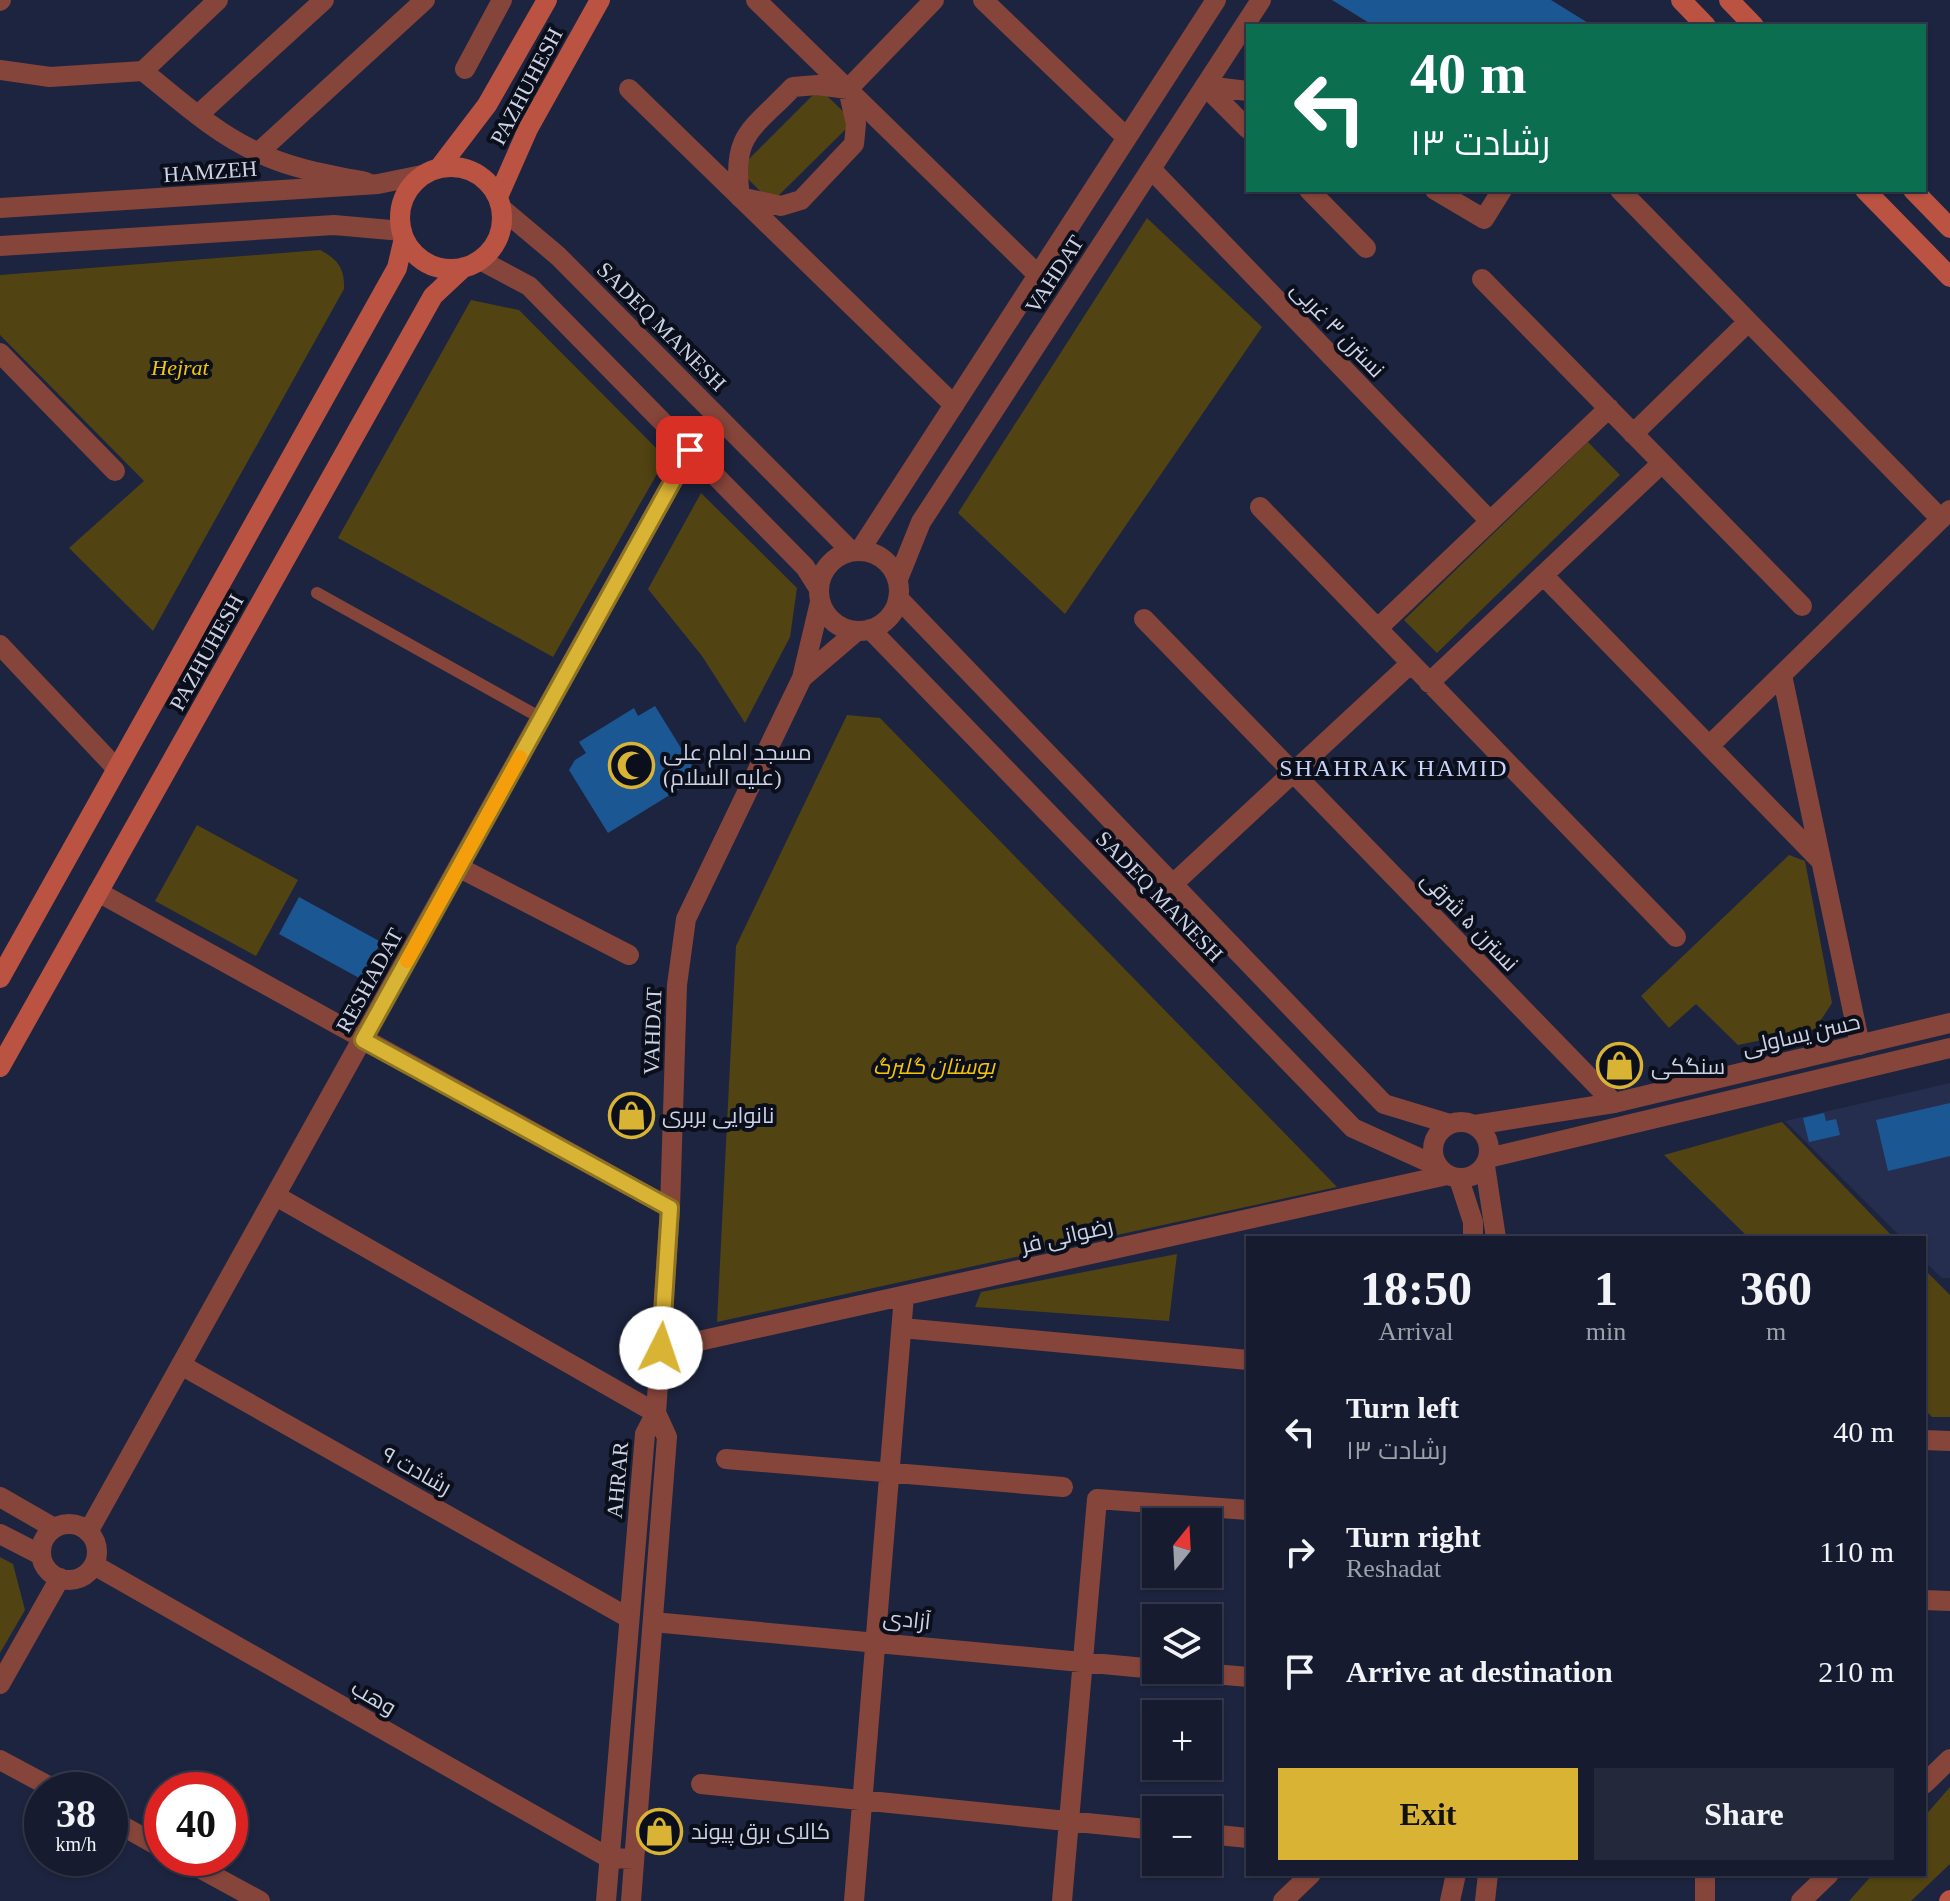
<!DOCTYPE html>
<html lang="en">
<head>
<meta charset="utf-8">
<style>
  :root { --surface:#161b2f; --page:#23283b; --text:#f1f3f6; --muted:#9ea1aa; --line:#35394b; --accent:#d9b334 }
  body { margin:0; font-family:"Times New Roman",Cairo,serif; background:var(--page); color:var(--text); height:100vh; display:flex; flex-direction:column; font-size:30px; white-space:nowrap }
  * { box-sizing:border-box; margin:0 }
  p { font-size:26px; color:var(--muted) }
  .icon { flex:none; width:44px; height:44px; fill:none; stroke:currentColor; stroke-width:2; stroke-linecap:round; stroke-linejoin:round }
  .map { position:relative; flex:1; overflow:hidden }
  .drawer { position:absolute; left:1246px; top:1236px; width:680px; height:640px; display:flex; flex-direction:column; background:var(--surface); border-radius:0px; box-shadow:0 2px 6px #0004,0 0 0 2px var(--line) }
  .drawer>* { flex:none }
  .banner { position:absolute; left:1246px; top:24px; width:680px; height:168px; border-radius:0px; box-shadow:0 2px 6px #0004,0 0 0 2px var(--line); background:#0b6e4f; color:#fff; overflow:hidden }
  .needle { width:52px; rotate:18deg }
  .controls { position:absolute; left:1142px; top:1508px; display:grid; gap:16px }
  .controls a { display:grid; place-items:center; width:80px; height:80px; border-radius:0px; background:var(--surface); box-shadow:0 2px 6px #0004,0 0 0 2px var(--line); font-size:40px }
  .speed { position:absolute; left:24px; top:1772px; display:flex; gap:16px; font-size:40px; font-weight:700; text-align:center }
  .speed>* { display:grid; place-content:center; width:104px; height:104px; border-radius:50%; background:var(--surface); box-shadow:0 2px 6px #0004,0 0 0 2px var(--line); line-height:1 }
  .speed small { font-size:20px; font-weight:400 }
  .speed .limit { border:12px solid #d22; background:#fff; color:#111 }
  .pin { position:absolute; display:grid; place-items:center; width:68px; height:68px; color:#fff; margin:-34px; border-radius:16px; box-shadow:0 4px 12px #0006 }
  .me { position:absolute; width:88px; margin:-44px; rotate:4deg; stroke-linejoin:round; filter:drop-shadow(0 0 6px #0008) }
  .turn { display:flex; align-items:center; gap:28px; height:168px; padding:0 32px; font-size:36px }
  .turn .icon { width:104px; height:104px; stroke-width:2.5 }
  .turn b { display:block; font-size:56px; line-height:68px }
  .eta { display:flex; justify-content:space-evenly; align-items:center; height:136px; text-align:center }
  .eta b { font-size:48px; font-weight:600; line-height:56px }
  .action { display:flex; gap:16px; margin-top:auto; padding:16px 32px }
  .action a { flex:1; height:92px; border-radius:0px; background:var(--accent); color:#111; font-size:32px; font-weight:600; line-height:92px; text-align:center }
  .action a+a { background:var(--page); color:var(--text) }
  ul { padding:0; list-style:none }
  li { display:flex; align-items:center; gap:24px; height:120px; padding:0 32px }
  li div { flex:1 }
  li b { display:block; font-size:30px }
  li em { font-style:normal }
  .map>svg:first-child { display:block }
  .built { fill:#252e4f }
  .green { fill:#524313 }
  .building { fill:#1b5893 }
  .lines { fill:none; stroke-linecap:round; stroke-linejoin:round }
  .service { stroke:#86453a; stroke-width:12 }
  .minor { stroke:#86453a; stroke-width:20 }
  .tertiary { stroke:#86453a; stroke-width:20 }
  .secondary { stroke:#ba5342; stroke-width:20 }
  .route-casing { stroke:#8d7422; stroke-width:20 }
  .route { stroke:#d9b334; stroke-width:14 }
  .slow { stroke:#f59e0b; stroke-width:14 }
  .labels { text-anchor:middle; stroke-width:8; stroke-linejoin:round; paint-order:stroke }
  .street-label { font-size:22px; fill:#cdd3e5; stroke:#0b0f1b }
  .park-label { font-size:22px; font-style:italic; fill:#f5c603; stroke:#0b0f1b }
  .poi-label { font-size:22px; fill:#cdd3e5; stroke:#0b0f1b; text-anchor:start }
  .neighbourhood-label { font-size:24px; letter-spacing:2px; fill:#c7d3f7; stroke:#0b0f1b }
</style>
</head>
<body>
<div class="map">
<svg width="1950" height="1901" viewBox="0 0 1950 1901">
  <rect width="100%" height="100%" fill="#1d243f"/>
  <path class="built" d="M 1950,1083 L 1950,1278 L 1942,1278 L 1924,1261 L 1924,1238 L 1902,1238 L 1785,1121 Z"/>
  <path class="green" d="M 814,94 L 825,94 L 848,116 L 848,127 L 777,197 L 766,197 L 744,175 L 744,164 Z
    M 1147,218 L 1262,327 L 1065,614 L 958,513 Z
    M 320,250 C 338,259 345,269 344,289 L 153,631 L 69,548 L 144,481 L 0,335 L 0,275 Z
    M 471,300 L 519,310 L 666,458 L 553,657 L 338,538 Z
    M 1588,442 L 1620,475 L 1437,653 L 1404,620 Z
    M 701,493 L 797,588 L 790,637 L 745,723 L 702,656 L 648,589 Z
    M 847,715 L 880,718 L 1337,1187 L 717,1322 L 736,946 Z
    M 197,825 L 298,880 L 256,956 L 155,901 Z
    M 1789,855 L 1805,861 L 1832,1003 L 1815,1029 L 1738,1045 L 1696,1004 L 1669,1028 L 1641,996 Z
    M 1782,1122 L 1894,1238 L 1749,1238 L 1664,1155 Z
    M 1177,1254 L 1169,1321 L 975,1307 L 981,1292 Z
    M 1924,1269 L 1950,1295 L 1950,1417 L 1932,1417 L 1924,1409 Z
    M 0,1557 L 13,1564 L 25,1610 L 0,1653 Z
    M 1950,1787 L 1950,1864 L 1911,1901 L 1849,1901 L 1873,1874 L 1924,1874 L 1924,1817 Z"/>
  <path class="building" d="M 1332,0 L 1551,0 L 1593,26 L 1374,26 Z
    M 655,706 L 699,777 L 608,833 L 569,770 L 575,760 L 586,753 L 579,742 L 634,708 L 638,716 Z
    M 299,897 L 381,942 L 361,979 L 279,934 Z
    M 1950,1103 L 1950,1156 L 1888,1171 L 1876,1120 Z
    M 1824,1113 L 1826,1121 L 1836,1119 L 1840,1135 L 1809,1142 L 1803,1118 Z"/>
  <g class="lines">
    <path class="service" d="M 317,593 L 541,718"/>
    <path class="minor" d="M 756,0 L 1037,274
      M 983,0 L 1126,137
      M 0,1 L 1,0
      M 465,69 L 502,0
      M 0,70 L 50,77 L 143,71 C 179,100 216,134 259,153 C 292,169 330,175 366,182
      M 143,71 L 218,0
      M 817,85 L 848,89 L 856,124 L 854,144 L 801,200 L 781,206 L 740,197 C 731,134 752,130 793,87 Z
      M 1205,86 L 1248,129
      M 1205,86 L 1248,91
      M 629,89 L 954,405
      M 848,89 L 934,0
      M 198,115 L 324,0
      M 258,153 L 425,0
      M 1151,169 L 1490,521
      M 1309,190 L 1366,248
      M 1435,190 L 1484,219 L 1502,190
      M 1620,190 L 1941,519
      M 1482,279 L 1802,606
      M 0,353 L 115,471
      M 1633,434 L 1748,322
      M 1260,507 L 1676,937
      M 1543,575 L 1819,859
      M 1144,619 L 1614,1103
      M 1378,628 L 1609,408
      M 0,645 L 117,769
      M 1782,675 L 1860,1045
      M 1429,683 L 1662,463
      M 1709,746 L 1950,510
      M 458,867 L 629,955
      M 1172,885 L 1410,664
      M 98,892 L 670,1208
      M 276,1196 L 656,1413
      M 902,1328 L 1248,1360
      M 699,1341 L 1447,1175
      M 181,1365 L 629,1618
      M 1924,1440 L 1950,1441
      M 726,1459 L 1063,1487
      M 1924,1600 L 1950,1601
      M 653,1622 L 1156,1669
      M 1169,1670 L 1248,1677
      M 0,1760 L 56,1790
      M 701,1784 L 1156,1830
      M 1924,1784 L 1950,1759
      M 110,1819 L 162,1848
      M 1208,1834 L 1248,1838
      M 181,1858 L 260,1901
      M 854,1901 L 904,1296
      M 1062,1901 L 1097,1499 L 1248,1510
      M 1283,1901 L 1311,1874
      M 1705,1901 L 1705,1874
      M 1801,1901 L 1829,1874"/>
    <path class="tertiary" d="M 0,208 L 378,184 L 422,175
      M 501,208 L 558,256 L 851,551
      M 0,246 L 334,225 L 402,231
      M 480,260 L 529,286 L 805,567 L 819,589
      M 860,550 L 1216,0
      M819 591a40 40 0 1 1 80 0a40 40 0 1 1-80 0Z
      M 898,579 L 921,522 L 1261,0
      M 898,598 L 1384,1104 L 1450,1124
      M 870,629 L 1353,1128 L 1437,1166
      M 802,678 L 857,631
      M1433 1150a28 28 0 1 1 56 0a28 28 0 1 1-56 0Z
      M 1475,1125 L 1614,1103 L 1950,1023
      M 1488,1158 L 1950,1048
      M 1485,1166 L 1496,1238
      M 1459,1179 L 1473,1222 L 1473,1238
      M 0,1497 L 54,1528
      M41 1552a28 28 0 1 1 56 0a28 28 0 1 1-56 0Z
      M 88,1532 L 690,450
      M 0,1534 L 41,1555
      M 94,1565 L 609,1858 L 634,1859
      M 0,1684 L 60,1578
      M 606,1901 L 645,1434 L 656,1413 L 670,1208 L 677,985 L 686,919 L 802,678 L 820,602
      M 631,1901 L 667,1437 L 656,1413
      M 1450,1901 L 1456,1874
      M 1485,1901 L 1488,1874"/>
    <path class="secondary" d="M 1681,0 L 1706,26
      M 1729,0 L 1754,26
      M400 218a51 51 0 1 1 102 0a51 51 0 1 1-102 0Z
      M 439,168 L 487,105 L 547,0
      M 1865,190 L 1950,277
      M 1913,190 L 1950,228
      M 498,197 L 528,129 L 600,0
      M 0,978 L 397,268 L 404,238
      M 0,1067 L 433,296 L 464,267
      M 1949,1901 L 1950,1900"/>
  </g>
  <g class="lines">
    <defs>
      <path id="route" d="M 661,1348 L 670,1208 L 363,1040 L 690,450"/>
    </defs>
    <use href="#route" class="route-casing"/>
    <use href="#route" class="route"/>
    <path class="slow" d="M 407,961 L 520,757"/>
  </g>
  <defs>
    <symbol id="mosque-ring" viewBox="-11 -11 22 22"><circle r="9.5" fill="#0b0f1b" stroke="#d9b334" stroke-width="1.5"/><path d="M3.5-4.9A6 6 0 1 0 3.5 4.9A5 5 0 1 1 3.5-4.9Z" fill="#d9b334"/></symbol>
    <symbol id="shop-ring" viewBox="-11 -11 22 22"><circle r="9.5" fill="#0b0f1b" stroke="#d9b334" stroke-width="1.5"/><path d="M-5-2.5h2.3a2.7 3.5 0 0 1 5.4 0H5L5.5 6h-11ZM-1.5-2.5h3a1.5 2.3 0 0 0-3 0Z" fill="#d9b334"/></symbol>
  </defs>
  <g fill-rule="evenodd">
    <use href="#mosque-ring" x="606" y="740" width="51" height="51"/>
    <use href="#shop-ring" x="1594" y="1040" width="51" height="51"/>
    <use href="#shop-ring" x="606" y="1090" width="51" height="51"/>
    <use href="#shop-ring" x="634" y="1806" width="51" height="51"/>
  </g>
  <g class="labels">
    <g class="street-label">
      <text transform="translate(526 86) rotate(-62)" y="8">PAZHUHESH</text>
      <text transform="translate(210 171) rotate(-4)" y="8">HAMZEH</text>
      <text transform="translate(1054 274) rotate(-57)" y="8">VAHDAT</text>
      <text transform="translate(662 326) rotate(45)" y="8">SADEQ MANESH</text>
      <text transform="translate(1338 329) rotate(46)" y="8">نسترن ۳ غربی</text>
      <text transform="translate(206 652) rotate(-61)" y="8">PAZHUHESH</text>
      <text transform="translate(1160 896) rotate(46)" y="8">SADEQ MANESH</text>
      <text transform="translate(1470 921) rotate(46)" y="8">نسترن ۵ شرقی</text>
      <text transform="translate(369 980) rotate(-61)" y="8">RESHADAT</text>
      <text transform="translate(652 1031) rotate(-88)" y="8">VAHDAT</text>
      <text transform="translate(1801 1034) rotate(-13)" y="8">حسن یساولی</text>
      <text transform="translate(1067 1235) rotate(-13)" y="8">رضوانی فر</text>
      <text transform="translate(417 1470) rotate(29)" y="8">رشادت ۹</text>
      <text transform="translate(617 1480) rotate(-85)" y="8">AHRAR</text>
      <text transform="translate(907 1619) rotate(6)" y="8">آزادی</text>
      <text transform="translate(374 1697) rotate(30)" y="8">وهب</text>
    </g>
    <g class="park-label">
      <text x="180" y="375">Hejrat</text>
      <text x="934" y="1074">بوستان گلبرگ</text>
    </g>
    <g class="poi-label">
      <text x="663" y="760">مسجد امام علی<tspan x="663" dy="25">(علیه السلام)</tspan></text>
      <text x="1651" y="1074">سنگکی</text>
      <text x="662" y="1123">نانوایی بربری</text>
      <text x="691" y="1839">کالای برق پیوند</text>
    </g>
    <g class="neighbourhood-label">
      <text x="1394" y="776">SHAHRAK HAMID</text>
    </g>
  </g>
</svg>
<div class="controls">
<a><svg class="needle" viewBox="-14 -14 28 28"><path d="M0-13l5 13h-10z" fill="#e53935"/><path d="M0 13l5-13h-10z" fill="#9ea1aa"/></svg></a>
<a><svg class="icon" aria-label="layers" viewBox="0 0 24 24"><path d="M12 4l9 5-9 5-9-5zM3 14l9 5 9-5"/></svg></a>
<a>+</a>
<a>−</a>
</div>
<div class="speed"><div>38<small>km/h</small></div><div class="limit">40</div></div>
<div class="pin" style="left:690px;top:450px;background:#d93025"><svg class="icon" aria-label="arrive" viewBox="0 0 24 24"><path d="M6 21V4h12l-3 4 3 4H6"/></svg></div>
<svg class="me" style="left:661px;top:1348px" viewBox="-20 -20 40 40"><circle r="19" fill="#fff"/><path d="M0-13L10 11 0 6-10 11z" fill="#d9b334"/></svg>
<div class="banner">
<div class="turn"><svg class="icon" aria-label="left" viewBox="0 0 24 24"><path d="M17 20v-9H6M10 6l-5 5 5 5"/></svg><div><b>40 m</b>رشادت ۱۳</div></div>
</div>
<section class="drawer">
<div class="eta">
<div><b>18:50</b><p>Arrival</p></div>
<div><b>1</b><p>min</p></div>
<div><b>360</b><p>m</p></div>
</div>
<ul>
<li><svg class="icon" aria-label="left" viewBox="0 0 24 24"><path d="M17 20v-9H6M10 6l-5 5 5 5"/></svg><div><b>Turn left</b><p>رشادت ۱۳</p></div><em>40 m</em></li>
<li><svg class="icon" aria-label="right" viewBox="0 0 24 24"><path d="M7 20v-9h11M14 6l5 5-5 5"/></svg><div><b>Turn right</b><p>Reshadat</p></div><em>110 m</em></li>
<li><svg class="icon" aria-label="arrive" viewBox="0 0 24 24"><path d="M6 21V4h12l-3 4 3 4H6"/></svg><div><b>Arrive at destination</b></div><em>210 m</em></li>
</ul>
<div class="action"><a>Exit</a><a>Share</a></div>
</section>
</div>
</body>
</html>
